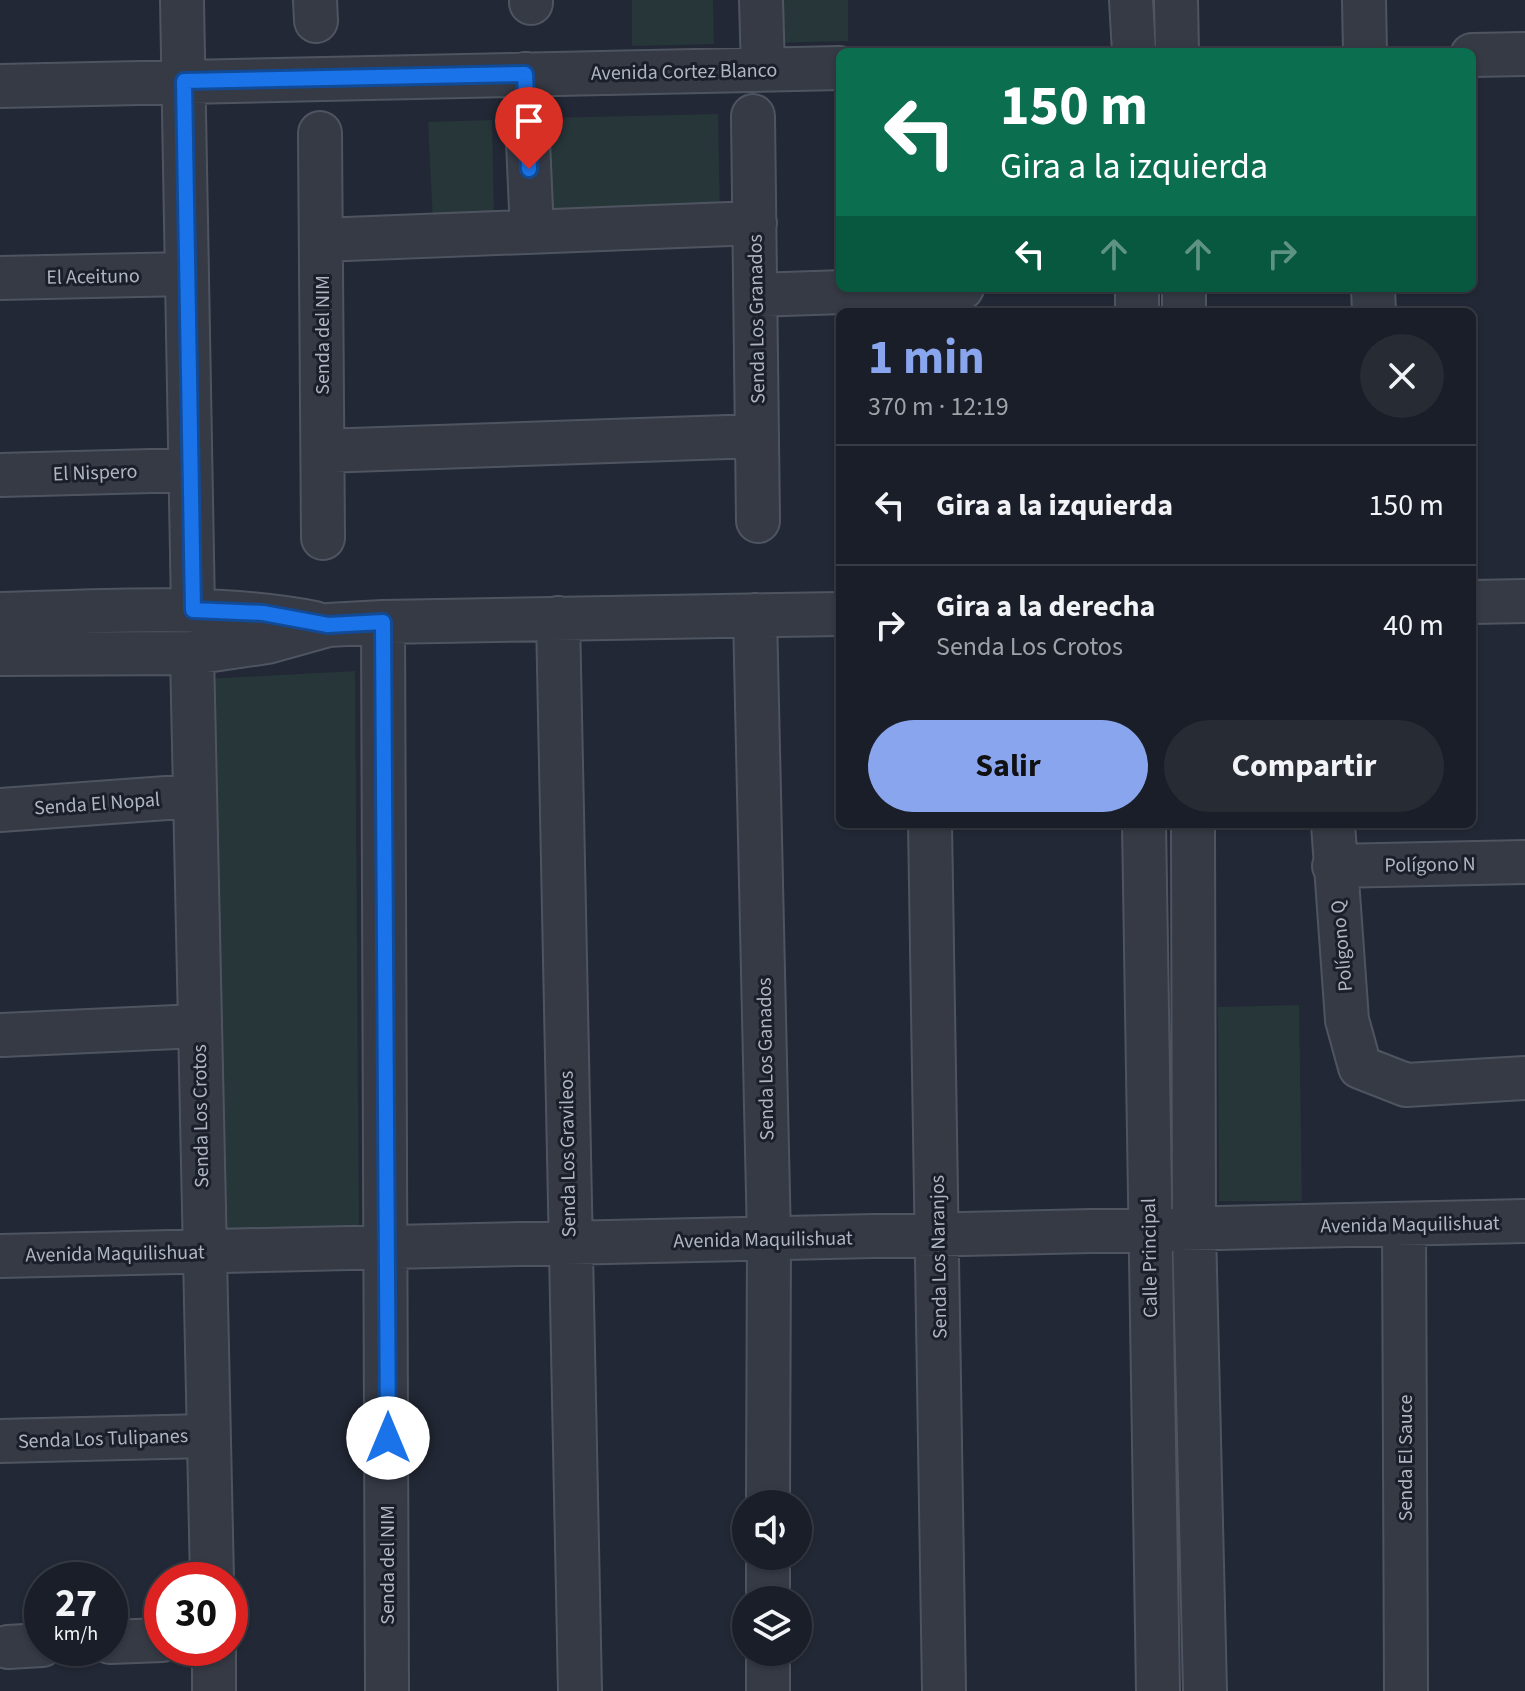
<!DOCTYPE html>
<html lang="es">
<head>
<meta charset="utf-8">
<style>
  :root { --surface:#1a1e28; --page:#272b34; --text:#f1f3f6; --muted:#9fa2a8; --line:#383c45; --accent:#89a5ed }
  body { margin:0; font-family:"Source Sans 3",sans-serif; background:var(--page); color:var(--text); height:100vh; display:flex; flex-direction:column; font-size:30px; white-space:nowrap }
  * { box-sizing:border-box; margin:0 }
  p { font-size:26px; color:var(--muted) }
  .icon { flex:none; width:44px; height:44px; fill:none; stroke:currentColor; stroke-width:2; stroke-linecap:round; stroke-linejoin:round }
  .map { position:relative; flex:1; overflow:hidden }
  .drawer { position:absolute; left:836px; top:308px; width:640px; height:520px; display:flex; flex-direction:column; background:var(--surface); border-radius:12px; box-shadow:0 2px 6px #0004,0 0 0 2px var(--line) }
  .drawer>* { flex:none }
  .guide { position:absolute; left:836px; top:48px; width:640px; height:244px; border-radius:12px; box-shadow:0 2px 6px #0004,0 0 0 2px var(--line); background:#0b6e4f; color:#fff; overflow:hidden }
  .fabs { position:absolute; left:732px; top:1490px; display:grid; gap:16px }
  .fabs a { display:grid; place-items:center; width:80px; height:80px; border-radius:50%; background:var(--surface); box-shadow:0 2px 6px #0004,0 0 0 2px var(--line); font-size:40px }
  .speed { position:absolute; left:24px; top:1562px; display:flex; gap:16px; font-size:40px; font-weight:700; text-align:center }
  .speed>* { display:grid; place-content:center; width:104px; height:104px; border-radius:50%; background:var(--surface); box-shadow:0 2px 6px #0004,0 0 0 2px var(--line); line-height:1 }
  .speed small { font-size:20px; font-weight:400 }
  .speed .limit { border:12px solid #d22; background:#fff; color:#111 }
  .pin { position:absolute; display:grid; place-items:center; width:68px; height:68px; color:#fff; margin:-82px -34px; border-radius:50% 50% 50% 0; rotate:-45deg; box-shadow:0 0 8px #0007 }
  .pin .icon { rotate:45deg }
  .me { position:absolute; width:88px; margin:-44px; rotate:0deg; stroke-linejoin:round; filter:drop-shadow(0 0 6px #0008) }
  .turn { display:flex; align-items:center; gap:28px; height:168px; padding:0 32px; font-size:36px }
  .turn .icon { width:104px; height:104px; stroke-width:2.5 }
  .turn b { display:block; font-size:56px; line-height:68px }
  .lanes { display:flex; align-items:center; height:76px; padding:0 32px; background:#0003; justify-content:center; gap:40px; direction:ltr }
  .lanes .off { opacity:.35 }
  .round { display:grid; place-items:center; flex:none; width:84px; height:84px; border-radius:42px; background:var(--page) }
  .headline { display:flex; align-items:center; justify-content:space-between; height:136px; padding:0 32px }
  h1 { font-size:48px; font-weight:700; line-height:60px; color:var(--accent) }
  .cta { display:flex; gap:16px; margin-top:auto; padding:16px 32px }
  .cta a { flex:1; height:92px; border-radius:48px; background:var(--accent); color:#111; font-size:32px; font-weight:700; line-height:92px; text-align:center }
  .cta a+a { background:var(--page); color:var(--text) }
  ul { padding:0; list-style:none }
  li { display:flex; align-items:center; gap:24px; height:120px; padding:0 32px; border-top:2px solid var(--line) }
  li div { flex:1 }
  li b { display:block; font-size:30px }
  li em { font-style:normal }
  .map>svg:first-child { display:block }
  .green { fill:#263639 }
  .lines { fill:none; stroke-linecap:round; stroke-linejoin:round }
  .street-casing { stroke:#4f5560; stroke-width:46 }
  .street { stroke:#353a45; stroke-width:42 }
  .route-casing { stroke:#114b97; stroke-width:20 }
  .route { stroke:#1a73e8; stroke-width:14 }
  .labels { text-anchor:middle; stroke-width:6; stroke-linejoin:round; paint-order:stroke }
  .street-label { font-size:20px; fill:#afb5c2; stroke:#1a1f2a }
</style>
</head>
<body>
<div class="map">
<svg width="1525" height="1691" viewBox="0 0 1525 1691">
  <rect width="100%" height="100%" fill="#222835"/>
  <path class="green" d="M 632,0 L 713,0 L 714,44 L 632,46 Z
    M 767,0 L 848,0 L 848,41 L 768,43 Z
    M 718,114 L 720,218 L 544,219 L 544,118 Z
    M 492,120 L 494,220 L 433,223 L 428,122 Z
    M 355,671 L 359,1230 L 215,1235 L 205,679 Z
    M 1299,1005 L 1302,1201 L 1219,1201 L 1218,1007 Z"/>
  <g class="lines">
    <defs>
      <path id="street" d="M 182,0 L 193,610
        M 315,0 L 316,21
        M 531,0 L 531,3
        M 761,0 L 763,69
        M 1131,0 L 1134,52
        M 1176,0 L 1177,52
        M 1364,0 L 1365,52
        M 1472,55 L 1525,54
        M 525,74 L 532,232
        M 0,86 L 840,68
        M 753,116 L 758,521
        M 320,133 L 323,538
        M 321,240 L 755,223
        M 0,278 L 186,274
        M 1137,288 L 1137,312
        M 1184,288 L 1184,312
        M 1373,288 L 1374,312
        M 756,295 L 962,288
        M 323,451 L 757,436
        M 0,475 L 189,470
        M 1472,602 L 1525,601
        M 0,614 C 105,612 211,603 315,623
        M 755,615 L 769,1239 L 768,1504
        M 558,618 L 580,1691
        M 383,622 L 387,1691
        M 192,653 L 212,1580
        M 0,654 L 192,653 L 267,642 L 328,625 L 383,622 L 840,614
        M 0,810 L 194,796
        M 930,824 L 944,1691
        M 1144,824 L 1158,1691
        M 1193,824 L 1194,1229 L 1205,1691
        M 1333,824 L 1347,1020 L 1360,1067 L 1406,1085 L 1525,1078
        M 1334,866 L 1525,862
        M 2,1035 L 198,1026
        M 1404,1224 L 1406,1691
        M 0,1256 L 1525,1221
        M 0,1441 L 206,1436
        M 768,1600 L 768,1556
        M 110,1642 L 162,1640
        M 8,1647 L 42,1645
        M 214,1648 L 214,1691
        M 768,1691 L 768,1652"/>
    </defs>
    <use href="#street" class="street-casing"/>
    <use href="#street" class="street"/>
  </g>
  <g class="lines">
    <defs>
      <path id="route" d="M 388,1438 L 383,622 L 328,625 L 263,613 L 193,610 L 184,81 L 525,74 L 529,169"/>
    </defs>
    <use href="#route" class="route-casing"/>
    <use href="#route" class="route"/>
  </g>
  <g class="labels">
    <g class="street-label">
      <text transform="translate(684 71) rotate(-1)" y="7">Avenida Cortez Blanco</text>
      <text transform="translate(93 276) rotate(-1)" y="7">El Aceituno</text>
      <text transform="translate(756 319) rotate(-91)" y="7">Senda Los Granados</text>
      <text transform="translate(322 335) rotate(-90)" y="7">Senda del NIM</text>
      <text transform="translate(95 472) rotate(-2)" y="7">El Nispero</text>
      <text transform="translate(97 803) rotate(-4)" y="7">Senda El Nopal</text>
      <text transform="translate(1430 864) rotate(-1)" y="7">Polígono N</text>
      <text transform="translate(1341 946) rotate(-95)" y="7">Polígono Q</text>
      <text transform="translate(765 1059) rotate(-91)" y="7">Senda Los Ganados</text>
      <text transform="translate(200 1116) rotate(-91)" y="7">Senda Los Crotos</text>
      <text transform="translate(567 1154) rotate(-91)" y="7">Senda Los Gravileos</text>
      <text transform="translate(1410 1224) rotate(-1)" y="7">Avenida Maquilishuat</text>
      <text transform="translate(763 1239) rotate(-1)" y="7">Avenida Maquilishuat</text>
      <text transform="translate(115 1253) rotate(-1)" y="7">Avenida Maquilishuat</text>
      <text transform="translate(938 1257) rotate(-91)" y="7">Senda Los Naranjos</text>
      <text transform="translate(1149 1258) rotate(-91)" y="7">Calle Principal</text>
      <text transform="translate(103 1438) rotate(-2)" y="7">Senda Los Tulipanes</text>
      <text transform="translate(1405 1458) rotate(-90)" y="7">Senda El Sauce</text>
      <text transform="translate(387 1565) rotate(-90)" y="7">Senda del NIM</text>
    </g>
  </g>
</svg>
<div class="fabs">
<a><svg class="icon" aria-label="sound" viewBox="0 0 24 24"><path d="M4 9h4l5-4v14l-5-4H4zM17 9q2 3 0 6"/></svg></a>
<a><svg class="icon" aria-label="layers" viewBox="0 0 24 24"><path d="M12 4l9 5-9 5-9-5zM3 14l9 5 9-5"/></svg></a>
</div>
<div class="speed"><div>27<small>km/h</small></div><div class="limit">30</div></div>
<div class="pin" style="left:529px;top:169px;background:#d93025"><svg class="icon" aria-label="arrive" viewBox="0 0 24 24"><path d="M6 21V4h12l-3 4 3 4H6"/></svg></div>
<svg class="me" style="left:388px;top:1438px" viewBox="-20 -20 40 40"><circle r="19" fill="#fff"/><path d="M0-13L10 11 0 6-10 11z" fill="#1a73e8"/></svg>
<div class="guide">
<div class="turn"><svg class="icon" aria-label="left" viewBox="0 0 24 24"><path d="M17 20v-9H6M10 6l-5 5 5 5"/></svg><div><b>150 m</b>Gira a la izquierda</div></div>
<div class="lanes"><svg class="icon" aria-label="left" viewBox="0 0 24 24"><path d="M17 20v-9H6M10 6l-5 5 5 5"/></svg><svg class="icon off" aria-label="ahead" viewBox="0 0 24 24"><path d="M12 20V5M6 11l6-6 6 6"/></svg><svg class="icon off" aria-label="ahead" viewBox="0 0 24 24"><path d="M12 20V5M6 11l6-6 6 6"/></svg><svg class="icon off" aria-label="right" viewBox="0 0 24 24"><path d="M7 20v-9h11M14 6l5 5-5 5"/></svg></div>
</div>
<section class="drawer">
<div class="headline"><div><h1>1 min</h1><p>370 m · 12:19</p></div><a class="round"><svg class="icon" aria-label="close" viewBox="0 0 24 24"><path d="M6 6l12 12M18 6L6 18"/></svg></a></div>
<ul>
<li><svg class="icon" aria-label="left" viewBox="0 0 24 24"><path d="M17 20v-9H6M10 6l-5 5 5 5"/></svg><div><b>Gira a la izquierda</b></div><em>150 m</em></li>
<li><svg class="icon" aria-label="right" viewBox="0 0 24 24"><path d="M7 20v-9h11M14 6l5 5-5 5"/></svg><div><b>Gira a la derecha</b><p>Senda Los Crotos</p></div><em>40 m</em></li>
</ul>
<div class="cta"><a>Salir</a><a>Compartir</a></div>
</section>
</div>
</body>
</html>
